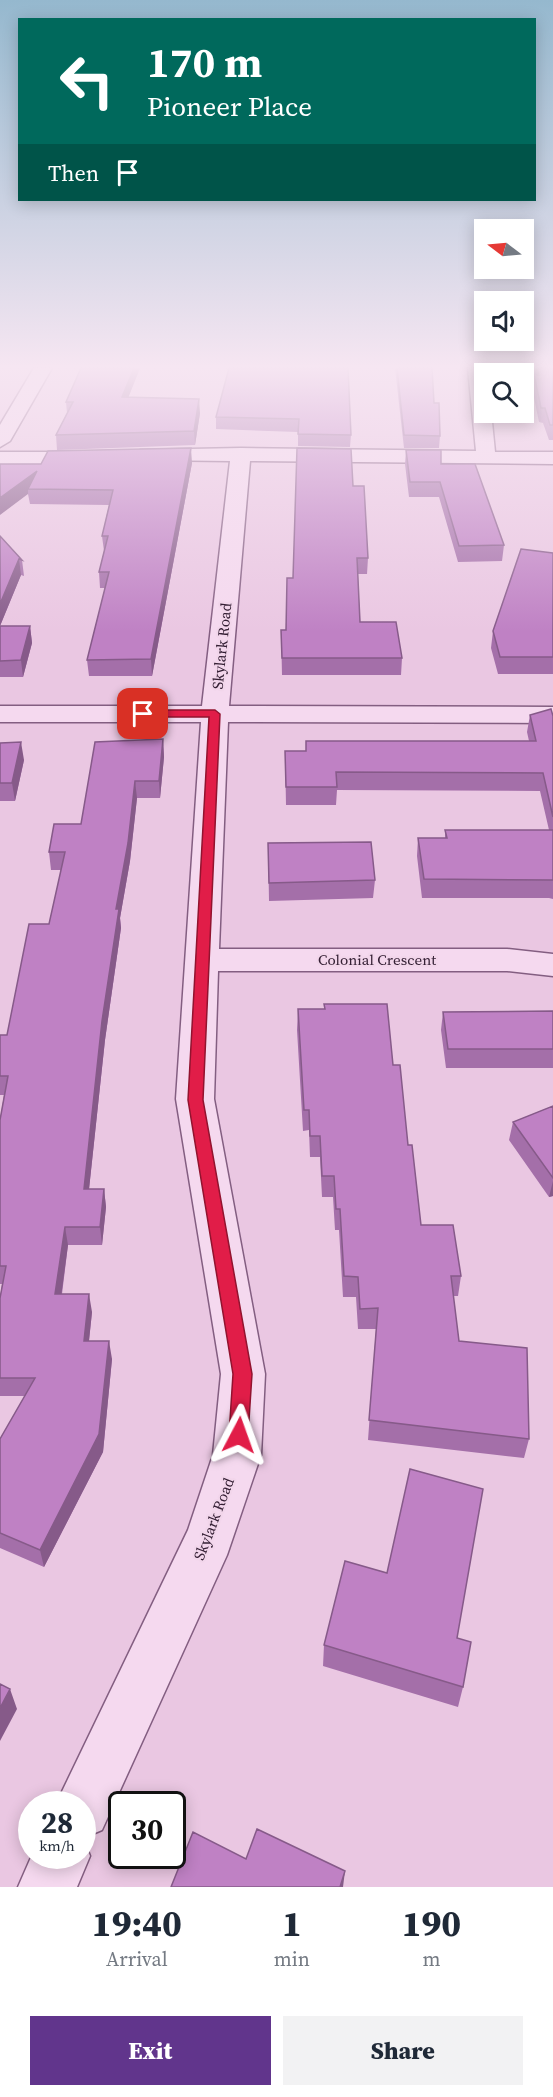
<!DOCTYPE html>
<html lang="en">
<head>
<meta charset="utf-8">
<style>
  :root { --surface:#fff; --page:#f2f2f3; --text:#1f2937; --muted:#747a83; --accent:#61358c }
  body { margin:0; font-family:"Source Serif 4",serif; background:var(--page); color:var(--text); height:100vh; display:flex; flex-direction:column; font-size:22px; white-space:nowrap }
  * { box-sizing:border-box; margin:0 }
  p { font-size:20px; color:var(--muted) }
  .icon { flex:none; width:33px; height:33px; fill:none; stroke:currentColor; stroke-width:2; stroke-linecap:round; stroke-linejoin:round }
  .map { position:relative; height:1887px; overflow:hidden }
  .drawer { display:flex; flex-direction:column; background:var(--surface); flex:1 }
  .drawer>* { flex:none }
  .guide { position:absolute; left:18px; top:18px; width:518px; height:183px; border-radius:0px; box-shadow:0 3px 15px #0003; background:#00695c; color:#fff; overflow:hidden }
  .needle { width:39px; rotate:286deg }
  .fabs { position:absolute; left:474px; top:219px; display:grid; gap:12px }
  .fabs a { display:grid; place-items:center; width:60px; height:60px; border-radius:0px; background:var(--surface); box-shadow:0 3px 15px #0003; font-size:30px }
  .speed { position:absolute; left:18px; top:1791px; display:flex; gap:12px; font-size:30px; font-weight:700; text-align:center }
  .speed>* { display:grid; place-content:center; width:78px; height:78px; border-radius:50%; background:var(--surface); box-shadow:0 3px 15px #0003; line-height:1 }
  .speed small { font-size:15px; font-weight:400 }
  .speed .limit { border:3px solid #111; border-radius:9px; background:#fff; color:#111 }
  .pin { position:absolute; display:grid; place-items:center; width:51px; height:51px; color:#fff; margin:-26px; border-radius:12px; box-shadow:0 3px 9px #0006 }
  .me { position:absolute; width:66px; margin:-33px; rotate:4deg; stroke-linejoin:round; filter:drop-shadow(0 0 4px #0008) }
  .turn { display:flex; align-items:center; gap:21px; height:126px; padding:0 30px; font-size:27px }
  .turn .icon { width:78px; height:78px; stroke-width:2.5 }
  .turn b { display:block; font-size:42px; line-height:51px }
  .then { display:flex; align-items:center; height:57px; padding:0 30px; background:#0003; gap:12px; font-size:22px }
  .eta { display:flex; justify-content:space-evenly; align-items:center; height:102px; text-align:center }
  .eta b { font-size:36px; font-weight:800; line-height:42px }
  .button { display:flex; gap:12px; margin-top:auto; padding:12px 30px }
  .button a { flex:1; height:69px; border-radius:0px; background:var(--accent); color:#fff; font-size:24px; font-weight:800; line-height:69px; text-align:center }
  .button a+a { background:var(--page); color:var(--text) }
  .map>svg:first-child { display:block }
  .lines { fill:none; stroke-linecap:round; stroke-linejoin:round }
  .street-casing { stroke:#835e81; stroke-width:3 }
  .street { fill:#f5d9ef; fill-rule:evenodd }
  .wall { fill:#a46fa9 }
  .shaded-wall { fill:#865a89 }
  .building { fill:#bf81c4; stroke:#865a89; stroke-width:1.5 }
  .route { fill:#e11d48; stroke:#92132f; stroke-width:1.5 }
  .labels { text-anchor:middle; stroke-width:4.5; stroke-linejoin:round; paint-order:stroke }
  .street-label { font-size:15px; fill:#352035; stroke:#f2d6eb }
</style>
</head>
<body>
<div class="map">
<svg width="553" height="1887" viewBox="0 0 553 1887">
  <rect width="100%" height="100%" fill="#eac7e2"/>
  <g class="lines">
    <defs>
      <path id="street" d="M 34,368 L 52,368 L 10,441 L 0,447 L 0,425 Z
        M 468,368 L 486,368 L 484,412 L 491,412 L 495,452 L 553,452 L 553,464 L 250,461 L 229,706 L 553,707 L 553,723 L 228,722 L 219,949 L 507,949 L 553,954 L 553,976 L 507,971 L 218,971 L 214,1099 L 265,1374 L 261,1455 L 227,1555 L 102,1830 L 83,1838 L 90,1856 L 77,1887 L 18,1887 L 32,1855 L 82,1856 L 82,1804 L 56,1804 L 188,1530 L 213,1455 L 221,1374 L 176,1099 L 201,722 L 0,722 L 0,706 L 202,706 L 230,461 L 147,460 L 140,458 L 137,454 L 140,450 L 241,448 L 476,451 Z
        M 0,452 L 89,452 L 99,458 L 89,464 L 0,464 Z"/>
    </defs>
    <use href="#street" class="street-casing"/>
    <use href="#street" class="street"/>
  </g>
  <path class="wall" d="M 140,368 L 128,397 L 200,413 L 195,445 L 57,450 L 56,435 L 67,413 L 66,402 Z
    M 229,368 L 351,435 L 350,447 L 298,446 L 298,432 L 216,429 L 216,417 Z
    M 395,368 L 432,368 L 434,403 L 440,436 L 439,448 L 404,448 Z
    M 532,368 L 553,368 L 553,440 L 549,440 L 543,423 L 539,422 L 532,388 L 534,375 Z
    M 406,450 L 441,464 L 504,545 L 502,561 L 458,562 L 439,497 L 409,497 L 405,464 Z
    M 192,463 L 152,676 L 89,676 L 87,660 L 105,588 L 100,588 L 99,572 L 104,551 L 102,536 L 109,505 L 30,504 L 28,494 L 0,464 Z
    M 353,486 L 368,558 L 367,574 L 358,574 L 360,622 L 402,658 L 401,675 L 282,675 L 281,630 L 286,630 L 293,578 Z
    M 0,536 L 22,560 L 24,576 L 21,575 L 0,626 Z
    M 553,553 L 553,674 L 498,674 L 491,648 L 493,631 Z
    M 0,626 L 30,626 L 32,643 L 23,677 L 0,677 Z
    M 530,715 L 553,716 L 553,899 L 549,898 L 422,898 L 417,856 L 418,838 L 445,838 L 445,830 L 549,830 L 540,791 L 337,790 L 336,805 L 286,805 L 285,751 L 306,751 L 529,741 L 527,732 Z
    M 163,739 L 164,757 L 160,798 L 137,798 L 130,861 L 120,918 L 121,928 L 105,1040 L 89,1189 L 104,1189 L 106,1207 L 102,1245 L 68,1245 L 62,1294 L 92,1312 L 89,1341 L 112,1359 L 103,1452 L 44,1567 L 0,1548 L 0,1439 L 25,1396 L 0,1396 L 0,1298 L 2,1284 L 0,1284 L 0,1120 L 4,1095 L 0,1095 L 0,1035 L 7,1035 L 49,924 L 61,870 L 51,870 L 49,852 L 81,824 Z
    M 0,743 L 24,760 L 15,801 L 0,801 Z
    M 268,843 L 375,880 L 373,898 L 269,901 Z
    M 324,1004 L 393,1065 L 408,1145 L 421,1225 L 461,1276 L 458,1296 L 453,1296 L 459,1341 L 529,1439 L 524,1458 L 368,1440 L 376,1329 L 358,1329 L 356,1297 L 343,1297 L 339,1230 L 335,1230 L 333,1197 L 322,1197 L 320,1157 L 310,1157 L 309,1130 L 303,1131 L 297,1030 L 298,1009 L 324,1009 Z
    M 553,1011 L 553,1068 L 446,1068 L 441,1030 L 443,1012 Z
    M 553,1106 L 553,1196 L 549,1197 L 509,1140 L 513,1122 Z
    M 457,1638 L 463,1687 L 458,1707 L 323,1666 L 324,1645 Z"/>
  <path class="shaded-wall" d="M 134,368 L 140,368 L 123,411 L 122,397 Z
    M 199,399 L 200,413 L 195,445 L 194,431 Z
    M 191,448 L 192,463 L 152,676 L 151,659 Z
    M 37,471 L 28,489 L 28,494 L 0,515 L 0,498 Z
    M 19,559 L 21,575 L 0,626 L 0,604 Z
    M 30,626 L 32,643 L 23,677 L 21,660 Z
    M 163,739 L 164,757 L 160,798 L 159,781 Z
    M 21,742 L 24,760 L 15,801 L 12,783 Z
    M 135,781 L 137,798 L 130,861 L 120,918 L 121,928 L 105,1040 L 87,1208 L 84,1189 L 102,1021 L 116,909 Z
    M 553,1181 L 553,1196 L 549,1197 Z
    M 104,1189 L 106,1207 L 102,1245 L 100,1227 Z
    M 65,1227 L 68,1245 L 59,1312 L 55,1294 Z
    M 89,1294 L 92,1312 L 87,1359 L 84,1341 Z
    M 109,1341 L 112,1359 L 103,1452 L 44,1567 L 40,1550 Z
    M 10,1689 L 17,1709 L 0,1741 L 0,1708 Z
    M 345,1871 L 343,1887 L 340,1887 Z"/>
  <path class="building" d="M 81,368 L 134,368 L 122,397 L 199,399 L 194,431 L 56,435 L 73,402 L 66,402 Z
    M 229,368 L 348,368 L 351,435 L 298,434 L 299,419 L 216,417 Z
    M 397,368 L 432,368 L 434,403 L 439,403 L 440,436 L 404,435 Z
    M 537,368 L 553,368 L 553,425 L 550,425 L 545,408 L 541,408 L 534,374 L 539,375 Z
    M 191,448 L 151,659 L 87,660 L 109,572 L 99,572 L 108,536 L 102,536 L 113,490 L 28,489 L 37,471 L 0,498 L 0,464 L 41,464 L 48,451 Z
    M 297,448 L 351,449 L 353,486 L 364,486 L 368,558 L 357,558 L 360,622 L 396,622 L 402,658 L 282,658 L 281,630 L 286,630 L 287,578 L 293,578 Z
    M 406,450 L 441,450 L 441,464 L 475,464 L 504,545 L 459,546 L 440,482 L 410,482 Z
    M 0,536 L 22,560 L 19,559 L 0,604 Z
    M 521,549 L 553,553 L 553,657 L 500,657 L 493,631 Z
    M 0,626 L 30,626 L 21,660 L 0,661 Z
    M 551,709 L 553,716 L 553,817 L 543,773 L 336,772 L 337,787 L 286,787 L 285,751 L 306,751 L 306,741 L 536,741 L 530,715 Z
    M 163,739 L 159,781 L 135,781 L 128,843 L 116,909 L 119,909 L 102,1021 L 84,1189 L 104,1189 L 100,1227 L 65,1227 L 55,1294 L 89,1294 L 84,1341 L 109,1341 L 99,1434 L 40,1550 L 0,1533 L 0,1439 L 35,1378 L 0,1378 L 0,1298 L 6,1266 L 0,1266 L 0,1120 L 8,1076 L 0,1076 L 0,1035 L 7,1035 L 29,924 L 49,924 L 65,852 L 49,852 L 54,824 L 81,824 L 95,742 Z
    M 21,742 L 12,783 L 0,783 L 0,743 Z
    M 445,830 L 553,830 L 553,880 L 424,879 L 418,838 L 447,838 Z
    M 371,842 L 375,880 L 269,883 L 268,843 Z
    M 324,1004 L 387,1004 L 393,1065 L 400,1065 L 408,1145 L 412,1145 L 421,1225 L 453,1225 L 461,1276 L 451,1276 L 459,1341 L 527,1348 L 529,1439 L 369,1420 L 378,1308 L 360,1309 L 358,1277 L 344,1276 L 340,1209 L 336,1209 L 334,1176 L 322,1176 L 320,1136 L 310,1136 L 309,1110 L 304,1110 L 298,1009 L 325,1009 Z
    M 553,1011 L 553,1049 L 448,1049 L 443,1012 Z
    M 553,1106 L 553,1178 L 513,1122 Z
    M 410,1469 L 483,1489 L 457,1638 L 471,1642 L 463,1687 L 324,1645 L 345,1561 L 387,1573 Z
    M 0,1684 L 10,1689 L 0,1708 Z
    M 257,1829 L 345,1871 L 340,1887 L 171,1887 L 193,1832 L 246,1859 Z"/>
  <linearGradient id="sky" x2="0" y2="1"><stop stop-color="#95b8ce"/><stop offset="0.58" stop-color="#f6e6f2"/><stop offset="1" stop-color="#f6e6f2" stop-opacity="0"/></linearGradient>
  <rect width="553" height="632" fill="url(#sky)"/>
  <path class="route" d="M 215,710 L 220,714 L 203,1100 L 252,1374 L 248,1435 L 245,1441 L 239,1444 L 232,1441 L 229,1435 L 233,1374 L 188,1100 L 209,717 L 143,717 L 138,714 L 143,710 Z"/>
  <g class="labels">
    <g class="street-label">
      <text transform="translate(222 646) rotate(-84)" y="5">Skylark Road</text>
      <text x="377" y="965">Colonial Crescent</text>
      <text transform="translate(214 1519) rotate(-69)" y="5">Skylark Road</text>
    </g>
  </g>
</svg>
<div class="fabs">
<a><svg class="needle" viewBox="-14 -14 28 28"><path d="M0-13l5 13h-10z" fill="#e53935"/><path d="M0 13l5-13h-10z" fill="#747a83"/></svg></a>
<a><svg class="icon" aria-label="sound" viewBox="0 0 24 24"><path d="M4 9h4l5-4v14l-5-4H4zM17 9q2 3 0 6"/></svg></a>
<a><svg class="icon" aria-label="search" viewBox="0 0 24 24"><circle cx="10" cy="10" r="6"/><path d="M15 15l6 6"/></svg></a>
</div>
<div class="speed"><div>28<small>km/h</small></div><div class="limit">30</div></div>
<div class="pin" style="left:143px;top:714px;background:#d93025"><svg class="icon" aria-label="arrive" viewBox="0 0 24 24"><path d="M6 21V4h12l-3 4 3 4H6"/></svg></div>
<svg class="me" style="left:239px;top:1435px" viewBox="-20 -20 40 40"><path d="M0-17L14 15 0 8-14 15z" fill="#e11d48" stroke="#fff" stroke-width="4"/></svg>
<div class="guide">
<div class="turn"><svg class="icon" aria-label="left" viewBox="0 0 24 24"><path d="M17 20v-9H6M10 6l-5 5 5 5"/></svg><div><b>170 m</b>Pioneer Place</div></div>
<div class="then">Then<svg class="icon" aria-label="arrive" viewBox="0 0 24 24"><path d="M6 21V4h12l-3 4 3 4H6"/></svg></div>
</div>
</div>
<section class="drawer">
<div class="eta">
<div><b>19:40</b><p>Arrival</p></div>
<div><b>1</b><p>min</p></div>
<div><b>190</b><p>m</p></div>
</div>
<div class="button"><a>Exit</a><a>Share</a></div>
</section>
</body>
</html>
